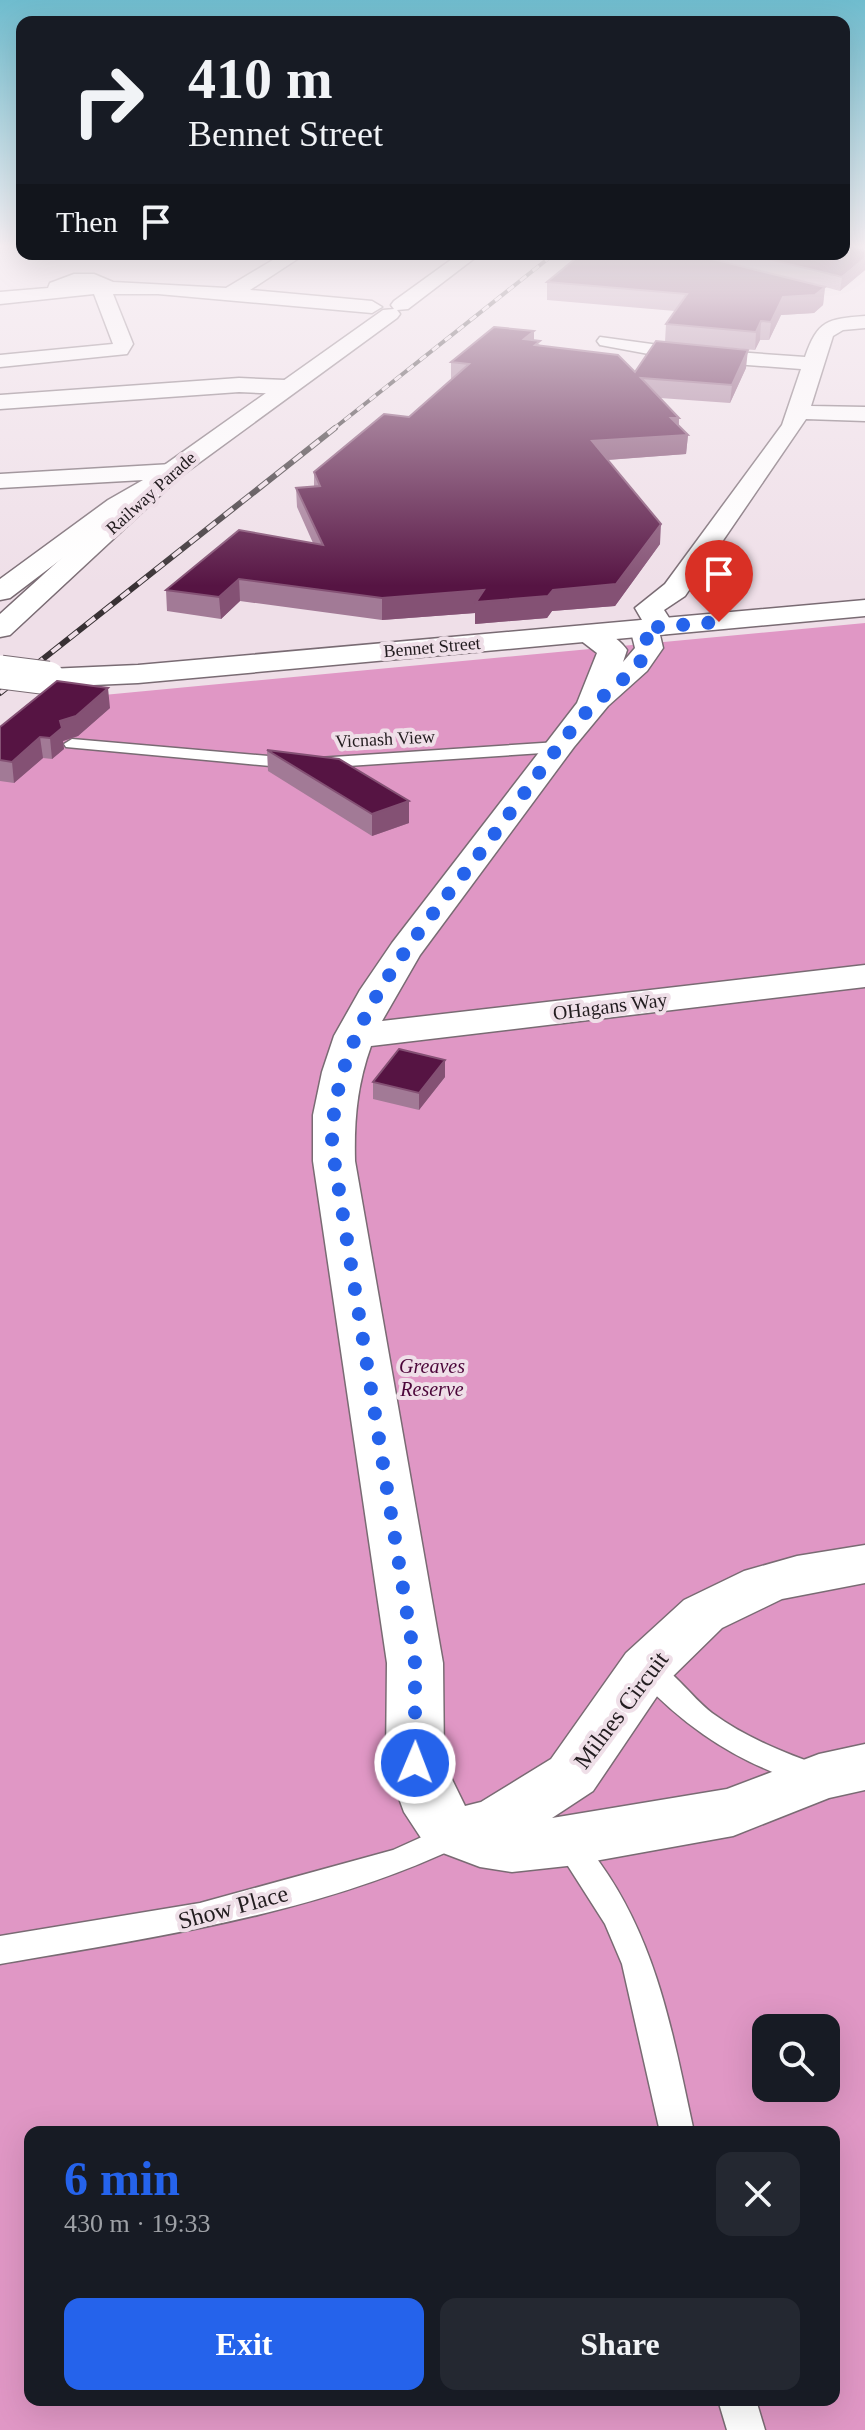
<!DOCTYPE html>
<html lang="en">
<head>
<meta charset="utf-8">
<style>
  :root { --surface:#171b24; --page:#242831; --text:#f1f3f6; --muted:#9ea1a6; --accent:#2563eb }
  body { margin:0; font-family:Georgia,serif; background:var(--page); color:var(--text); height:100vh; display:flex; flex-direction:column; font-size:30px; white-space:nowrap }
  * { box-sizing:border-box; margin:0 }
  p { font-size:26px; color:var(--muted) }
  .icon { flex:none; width:44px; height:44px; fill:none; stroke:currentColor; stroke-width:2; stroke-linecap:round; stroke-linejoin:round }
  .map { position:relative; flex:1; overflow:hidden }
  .details { position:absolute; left:24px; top:2126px; width:816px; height:280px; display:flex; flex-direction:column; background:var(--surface); border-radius:16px; box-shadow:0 8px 32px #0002 }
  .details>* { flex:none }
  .top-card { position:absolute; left:16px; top:16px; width:834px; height:244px; border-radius:16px; box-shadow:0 8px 32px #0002; background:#171b24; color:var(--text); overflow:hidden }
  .controls { position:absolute; left:752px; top:2014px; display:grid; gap:16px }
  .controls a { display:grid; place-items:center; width:88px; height:88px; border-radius:16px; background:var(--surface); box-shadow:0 8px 32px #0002; font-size:40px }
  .pin { position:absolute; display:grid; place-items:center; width:68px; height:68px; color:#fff; margin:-82px -34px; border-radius:50% 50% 50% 0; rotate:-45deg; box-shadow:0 0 8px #0007 }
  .pin .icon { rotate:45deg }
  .me { position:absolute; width:88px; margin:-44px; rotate:1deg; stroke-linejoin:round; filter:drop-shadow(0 0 6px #0008) }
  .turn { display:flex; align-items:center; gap:28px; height:168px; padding:0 40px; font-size:36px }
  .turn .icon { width:104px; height:104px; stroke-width:2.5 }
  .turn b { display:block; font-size:56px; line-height:68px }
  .then { display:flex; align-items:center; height:76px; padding:0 40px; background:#0003; gap:16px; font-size:30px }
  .round { display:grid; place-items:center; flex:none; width:84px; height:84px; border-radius:16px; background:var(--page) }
  .overview { display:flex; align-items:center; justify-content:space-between; height:136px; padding:0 40px }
  h1 { font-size:48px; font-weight:800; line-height:60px; color:var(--accent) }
  .primary-button { display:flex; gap:16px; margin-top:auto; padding:16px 40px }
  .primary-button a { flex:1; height:92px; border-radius:16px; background:var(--accent); color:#fff; font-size:32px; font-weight:800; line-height:92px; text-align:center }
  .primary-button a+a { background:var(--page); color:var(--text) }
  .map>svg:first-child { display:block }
  .green { fill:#e097c5; fill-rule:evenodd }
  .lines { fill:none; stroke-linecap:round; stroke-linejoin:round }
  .service-casing { stroke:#796b73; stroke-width:3 }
  .minor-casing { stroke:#796b73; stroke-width:3 }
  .secondary-casing { stroke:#796b73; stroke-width:3 }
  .service { fill:#fff; fill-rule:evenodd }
  .minor { fill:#fff; fill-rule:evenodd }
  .secondary { fill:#fff; fill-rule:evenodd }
  .rail-far1-casing { stroke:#383134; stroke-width:4 }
  .rail-casing { stroke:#383134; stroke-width:6 }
  .rail-far1 { stroke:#efdfe8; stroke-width:3; stroke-dasharray:8; stroke-linecap:butt }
  .rail { stroke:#efdfe8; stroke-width:4; stroke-dasharray:11; stroke-linecap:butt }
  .secondary-bridge-casing { stroke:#796b73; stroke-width:35; stroke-linecap:butt }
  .secondary-bridge { stroke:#fff; stroke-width:33 }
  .wall { fill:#a27a96; fill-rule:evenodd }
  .shaded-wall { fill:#845174 }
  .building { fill:#561443; stroke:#845174; stroke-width:2 }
  .route { stroke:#2563eb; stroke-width:14; stroke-dasharray:0 25.2 }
  .labels { text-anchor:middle; stroke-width:8; stroke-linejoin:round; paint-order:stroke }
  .far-street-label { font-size:18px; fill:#221c1f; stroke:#efdfe8 }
  .street-label { font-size:20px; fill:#221c1f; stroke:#efdfe8 }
  .park-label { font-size:20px; font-style:italic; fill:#4b0639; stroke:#efdfe8 }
  .near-street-label { font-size:24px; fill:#221c1f; stroke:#efdfe8 }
</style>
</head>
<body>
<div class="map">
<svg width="865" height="2430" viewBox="0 0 865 2430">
  <rect width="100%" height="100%" fill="#efdfe8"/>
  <path class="green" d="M 865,623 L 865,2430 L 0,2430 L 0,727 L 30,702 ZM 766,2028 L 826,2028 L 826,2088 L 766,2088 ZM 30,2132 L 834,2132 L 834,2400 L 30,2400 Z"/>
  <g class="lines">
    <defs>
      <path id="service" d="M 72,739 L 303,759 L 558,742 L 566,747 L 558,752 L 303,769 L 66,747 L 64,744 Z
        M 646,1657 C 670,1665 691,1697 712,1713 C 746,1738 785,1753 824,1767 L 829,1775 L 824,1783 C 810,1788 798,1781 783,1776 C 724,1754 679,1721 636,1675 L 632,1668 L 636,1661 Z
        M 455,1822 L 466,1825 L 470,1834 L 466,1843 C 323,1913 156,1937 0,1964 L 0,1936 L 200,1903 L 393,1850 Z
        M 567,1829 C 583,1834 590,1849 600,1863 C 658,1944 673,2036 694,2132 L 660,2132 L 622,1964 L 605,1924 L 552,1841 L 556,1832 Z
        M 718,2400 L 756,2400 L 765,2430 L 727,2430 Z"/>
      <path id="minor" d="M 283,254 L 302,256 L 250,290 L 372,301 L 382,307 L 372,313 L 158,294 L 113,294 L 133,344 L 127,354 L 0,367 L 0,355 L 113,344 L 94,294 L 0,304 L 0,292 L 48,288 L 50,283 L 74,274 L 94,274 L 113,282 L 226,288 Z
        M 865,316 L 865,328 L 843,330 L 833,336 L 811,406 L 865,407 L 865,421 L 806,419 L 685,596 L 664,610 L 675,627 L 671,633 L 660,635 L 663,648 L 647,671 L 608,706 L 574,747 L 420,955 L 382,1021 L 865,965 L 865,987 L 371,1046 C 357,1085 354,1120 355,1161 L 443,1663 L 444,1763 L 465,1806 L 481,1802 L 551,1759 L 626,1653 L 684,1600 L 744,1571 L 797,1556 L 865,1545 L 865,1583 L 782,1599 L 722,1628 L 666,1683 L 593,1791 L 552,1818 L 727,1789 L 819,1754 L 865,1744 L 865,1790 L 829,1798 L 733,1836 L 567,1866 L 512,1872 L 480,1867 L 435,1850 L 423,1841 L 404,1812 L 386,1763 L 387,1663 L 313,1161 L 313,1115 L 322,1072 L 334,1036 L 360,990 L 392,943 L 577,703 L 597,653 L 571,633 L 575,627 C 593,623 617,635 627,650 L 623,662 L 635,648 L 630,628 L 634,622 L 642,620 L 635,608 L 665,584 L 782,425 L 801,369 L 681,360 L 600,345 L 597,341 L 600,337 L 681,348 L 805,357 C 818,320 827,319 865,316 Z
        M 239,378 L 285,380 L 296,387 L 285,394 L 239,392 L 0,409 L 0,395 Z
        M 172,464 L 184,471 L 172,478 L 170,485 L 126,510 L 10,598 L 0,600 L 0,579 L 108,500 L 143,480 L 0,488 L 0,474 Z"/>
      <path id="secondary" d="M 459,254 L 480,254 L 408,309 L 397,310 L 400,314 L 397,318 L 181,476 L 10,635 L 0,637 L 0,614 L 163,466 L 383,310 L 394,309 L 391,305 L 394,301 Z
        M 865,600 L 865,616 L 138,683 L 48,687 L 38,684 L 33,678 L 38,672 L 48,669 L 138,665 Z"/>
    </defs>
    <use href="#service" class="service-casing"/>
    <use href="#minor" class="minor-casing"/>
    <use href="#secondary" class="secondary-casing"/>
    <use href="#service" class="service"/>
    <use href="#minor" class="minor"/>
    <use href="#secondary" class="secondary"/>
    <defs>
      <path id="rail-far1" d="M 332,430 L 554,254"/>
      <path id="rail" d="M 0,693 L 335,428"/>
    </defs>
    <use href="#rail-far1" class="rail-far1-casing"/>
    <use href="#rail" class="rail-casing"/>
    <use href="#rail-far1" class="rail-far1"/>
    <use href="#rail" class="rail"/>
    <defs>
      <path id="secondary-bridge" d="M 1,672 L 48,678"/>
    </defs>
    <use href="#secondary-bridge" class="secondary-bridge-casing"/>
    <use href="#secondary-bridge" class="secondary-bridge"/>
  </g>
  <path class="wall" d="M 865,251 L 865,270 L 840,291 L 825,287 L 823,305 L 814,313 L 781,315 L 769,340 L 760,340 L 755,350 L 719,347 L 746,368 L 730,403 L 660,398 L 679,418 L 679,426 L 688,435 L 686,454 L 608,460 L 660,544 L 615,606 L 552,611 L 547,618 L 475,624 L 475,613 L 382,620 L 240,601 L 221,619 L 167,611 L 166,590 L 313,543 L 297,507 L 296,488 L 314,486 L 314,472 L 409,417 L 451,380 L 451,362 L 534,331 L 534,340 L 540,345 L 635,372 L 665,342 L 666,324 L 675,311 L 547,300 L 547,282 L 581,254 L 844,254 ZM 673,254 L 708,257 L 825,287 Z
    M 110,708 L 78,736 L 63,741 L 64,749 L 52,759 L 43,758 L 14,783 L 0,781 L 0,727 Z
    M 267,750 L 409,823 L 372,836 L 268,771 Z
    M 445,1077 L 419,1110 L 373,1099 L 373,1082 Z"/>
  <path class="shaded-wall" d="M 865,258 L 865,270 L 840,291 L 842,277 Z
    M 825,287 L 823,305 L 814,313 L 781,315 L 769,340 L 771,322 L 783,297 Z
    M 761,321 L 760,340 L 755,350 L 756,332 Z
    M 534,331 L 534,348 L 524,339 Z
    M 748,350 L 746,368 L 730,403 L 732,385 Z
    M 671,418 L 679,418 L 678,435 L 688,435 L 686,454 L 592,461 L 592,441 Z
    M 661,524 L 660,544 L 615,606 L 552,611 L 547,618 L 475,624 L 475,613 L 382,620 L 382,598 L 484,590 L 553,590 Z
    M 239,579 L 240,601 L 221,619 L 219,597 Z
    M 108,688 L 110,708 L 78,736 L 63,741 L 64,749 L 52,759 L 50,738 L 60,721 Z
    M 40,737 L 43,758 L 14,783 L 12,762 Z
    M 409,801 L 409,823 L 372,836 L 372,814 Z
    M 445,1060 L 445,1077 L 419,1110 L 419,1093 Z"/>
  <path class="building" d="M 844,246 L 865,251 L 865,258 L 842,277 L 748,254 L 844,254 Z
    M 581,254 L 672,254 L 708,258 L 825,287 L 815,295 L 783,297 L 771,322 L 761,321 L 756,332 L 666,324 L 687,294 L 547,282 Z
    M 494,327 L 534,331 L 524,339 L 540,341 L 535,345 L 618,355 L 635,372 L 656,341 L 748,350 L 732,385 L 641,378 L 679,418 L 671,418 L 688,435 L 592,441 L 661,524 L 616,584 L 553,590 L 548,596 L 476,602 L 484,590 L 382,598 L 239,579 L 219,597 L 166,590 L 239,530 L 323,545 L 296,488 L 320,486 L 314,472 L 384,414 L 409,417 L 469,364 L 451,362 Z
    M 57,681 L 108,688 L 76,716 L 60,721 L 62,728 L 50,738 L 40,737 L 12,762 L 0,760 L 0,727 Z
    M 267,750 L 339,759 L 409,801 L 372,814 Z
    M 399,1049 L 445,1060 L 419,1093 L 373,1082 Z"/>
  <linearGradient id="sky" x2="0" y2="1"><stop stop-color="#6fbcce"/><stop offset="0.42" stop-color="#f8f1f5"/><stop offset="1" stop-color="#f8f1f5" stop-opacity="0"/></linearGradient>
  <rect width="865" height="586" fill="url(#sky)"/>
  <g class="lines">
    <path class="route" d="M 415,1763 L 415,1663 L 332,1147 C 331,1027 418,935 487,844 C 519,802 548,758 582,717 C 602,693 635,676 649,648 L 644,628 L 719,622"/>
  </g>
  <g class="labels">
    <g class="far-street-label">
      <text transform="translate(151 493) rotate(-42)" y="6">Railway Parade</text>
      <text transform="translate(432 647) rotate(-5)" y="6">Bennet Street</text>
      <text transform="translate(385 739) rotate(-3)" y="6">Vicnash View</text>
    </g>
    <g class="street-label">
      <text transform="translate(610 1006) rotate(-7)" y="7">OHagans Way</text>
    </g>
    <g class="park-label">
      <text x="432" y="1373">Greaves<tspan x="432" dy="23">Reserve</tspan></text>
    </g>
    <g class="near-street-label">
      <text transform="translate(621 1710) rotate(-53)" y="8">Milnes Circuit</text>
      <text transform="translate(233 1907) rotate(-15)" y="8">Show Place</text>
    </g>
  </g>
</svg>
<div class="controls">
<a><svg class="icon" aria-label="search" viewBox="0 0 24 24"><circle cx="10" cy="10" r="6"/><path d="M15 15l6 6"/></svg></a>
</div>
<div class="pin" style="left:719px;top:622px;background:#d93025"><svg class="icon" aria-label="arrive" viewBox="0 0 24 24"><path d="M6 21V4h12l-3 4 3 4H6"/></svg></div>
<svg class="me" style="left:415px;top:1763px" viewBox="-20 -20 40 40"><circle r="17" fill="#2563eb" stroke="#fff" stroke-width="3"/><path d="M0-11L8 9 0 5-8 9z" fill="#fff"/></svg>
<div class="top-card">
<div class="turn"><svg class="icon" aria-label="right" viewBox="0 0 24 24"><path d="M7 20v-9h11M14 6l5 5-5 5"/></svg><div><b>410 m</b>Bennet Street</div></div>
<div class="then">Then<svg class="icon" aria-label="arrive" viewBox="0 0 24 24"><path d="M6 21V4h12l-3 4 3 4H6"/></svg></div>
</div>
<section class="details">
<div class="overview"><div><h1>6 min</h1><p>430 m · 19:33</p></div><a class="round"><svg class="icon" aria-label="close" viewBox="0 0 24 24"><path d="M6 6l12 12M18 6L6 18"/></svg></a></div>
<div class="primary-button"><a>Exit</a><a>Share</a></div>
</section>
</div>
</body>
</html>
